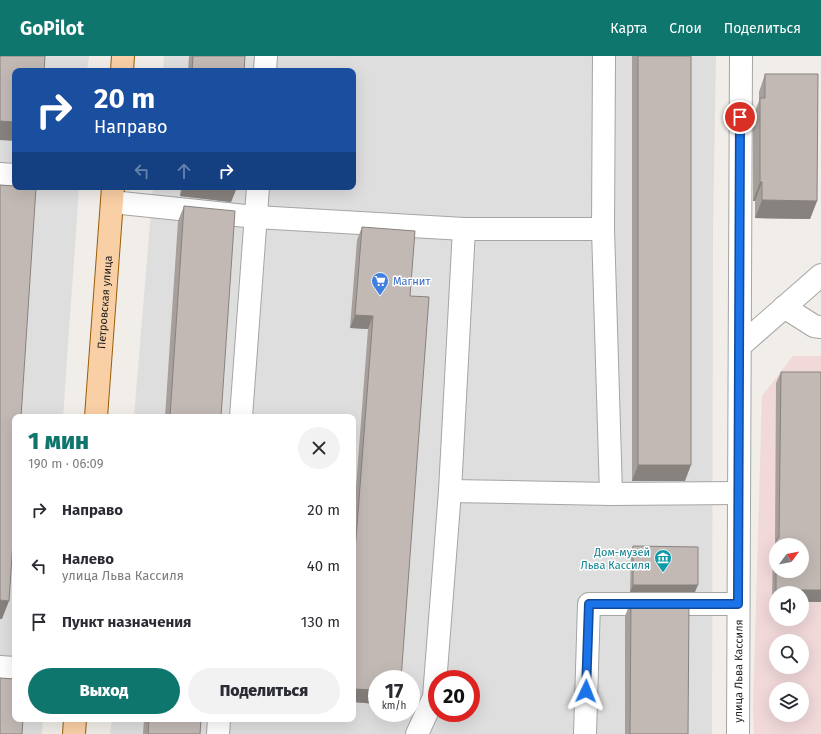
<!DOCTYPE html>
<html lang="ru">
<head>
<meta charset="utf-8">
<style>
  :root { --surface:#fff; --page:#f2f2f3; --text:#2b2b33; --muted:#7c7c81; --accent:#0f766e }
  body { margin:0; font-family:"Fira Sans",sans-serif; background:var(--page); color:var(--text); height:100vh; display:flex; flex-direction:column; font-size:15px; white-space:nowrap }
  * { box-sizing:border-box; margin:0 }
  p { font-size:13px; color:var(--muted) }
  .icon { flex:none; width:22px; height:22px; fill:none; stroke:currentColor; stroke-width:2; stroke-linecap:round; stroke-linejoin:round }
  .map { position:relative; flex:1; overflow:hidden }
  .drawer { position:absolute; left:12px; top:358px; width:344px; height:308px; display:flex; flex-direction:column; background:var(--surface); border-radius:8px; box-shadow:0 4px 16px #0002 }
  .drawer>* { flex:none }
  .top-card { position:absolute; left:12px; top:12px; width:344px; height:122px; border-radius:8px; box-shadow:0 4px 16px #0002; background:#1a4fa0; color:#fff; overflow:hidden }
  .needle { width:26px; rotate:58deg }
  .tools { position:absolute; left:769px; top:482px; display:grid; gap:8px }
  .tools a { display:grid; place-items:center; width:40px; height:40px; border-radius:50%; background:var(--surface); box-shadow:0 4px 16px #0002; font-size:20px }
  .speed { position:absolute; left:368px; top:614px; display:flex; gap:8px; font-size:20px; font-weight:700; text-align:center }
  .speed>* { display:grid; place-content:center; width:52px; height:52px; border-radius:50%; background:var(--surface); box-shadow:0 4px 16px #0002; line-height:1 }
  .speed small { font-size:10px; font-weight:400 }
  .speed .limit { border:6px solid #d22; background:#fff; color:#111 }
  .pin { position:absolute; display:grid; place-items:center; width:34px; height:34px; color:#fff; margin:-17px; border:2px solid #fff; border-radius:50%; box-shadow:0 1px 4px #0007 }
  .me { position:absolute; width:44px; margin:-22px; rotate:2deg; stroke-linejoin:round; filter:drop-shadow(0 0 3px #0008) }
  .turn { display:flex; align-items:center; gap:14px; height:84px; padding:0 16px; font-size:18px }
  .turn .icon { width:52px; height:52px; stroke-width:2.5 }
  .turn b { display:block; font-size:28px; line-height:34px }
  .lanes { display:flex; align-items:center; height:38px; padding:0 16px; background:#0003; justify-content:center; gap:20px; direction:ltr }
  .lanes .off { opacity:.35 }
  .round { display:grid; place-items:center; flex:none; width:42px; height:42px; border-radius:21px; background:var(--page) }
  .head { display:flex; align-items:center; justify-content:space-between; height:68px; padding:0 16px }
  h1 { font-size:24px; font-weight:800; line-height:30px; color:var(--accent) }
  .cta { display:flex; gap:8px; margin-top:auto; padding:8px 16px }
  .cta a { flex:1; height:46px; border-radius:24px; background:var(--accent); color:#fff; font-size:16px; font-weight:800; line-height:46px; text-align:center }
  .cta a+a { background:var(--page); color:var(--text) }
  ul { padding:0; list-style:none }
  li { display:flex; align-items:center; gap:12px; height:56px; padding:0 16px }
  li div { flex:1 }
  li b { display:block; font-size:15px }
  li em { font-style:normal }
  header { display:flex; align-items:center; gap:24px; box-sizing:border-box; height:56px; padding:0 20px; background:var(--accent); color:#fff }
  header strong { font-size:19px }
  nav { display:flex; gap:22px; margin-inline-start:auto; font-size:14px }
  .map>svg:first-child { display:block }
  .residential { fill:#dfdede; fill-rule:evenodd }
  .commercial { fill:#f1d8d9; fill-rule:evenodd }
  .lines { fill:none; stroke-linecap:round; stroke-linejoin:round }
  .minor-casing { stroke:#a5a5a5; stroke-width:24 }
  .major-casing { stroke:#9a5d05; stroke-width:24 }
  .minor { stroke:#fff; stroke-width:22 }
  .major { stroke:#f9cfa5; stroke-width:22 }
  .wall { fill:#a79f9b; fill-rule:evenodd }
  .shaded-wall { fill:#88827e }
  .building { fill:#c2b9b4; stroke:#88827e }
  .route-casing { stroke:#114b97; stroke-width:10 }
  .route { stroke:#1a73e8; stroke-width:7 }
  .labels { text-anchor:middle; stroke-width:3; stroke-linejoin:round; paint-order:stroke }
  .shop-label { font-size:11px; fill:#366cbe; stroke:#fff; text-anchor:start }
  .street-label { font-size:11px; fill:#212121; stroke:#fff }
  .culture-label { font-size:11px; fill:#0d838f; stroke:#fff; text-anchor:end }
</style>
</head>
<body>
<header>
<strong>GoPilot</strong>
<nav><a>Карта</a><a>Слои</a><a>Поделиться</a></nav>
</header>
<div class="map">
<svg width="821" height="678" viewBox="0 0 821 678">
  <rect width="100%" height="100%" fill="#f1ede8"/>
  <path class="residential" d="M 0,0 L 89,0 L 87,15 L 15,15 L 15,131 L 79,131 L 63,361 L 15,361 L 15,663 L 43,663 L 42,678 L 0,678 Z
    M 164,0 L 716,0 L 713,171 L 712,678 L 110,678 L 112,663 L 353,663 L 353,361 L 134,361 L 153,131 L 353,131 L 353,15 L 163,15 ZM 377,623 L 411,623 L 411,657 L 377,657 ZM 437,623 L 471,623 L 471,657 L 437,657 Z"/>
  <path class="commercial" d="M 793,300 L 821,300 L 821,678 L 754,678 L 753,653 L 762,340 ZM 776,489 L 802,489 L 802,515 L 776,515 ZM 776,537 L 802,537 L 802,563 L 776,563 ZM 776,585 L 802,585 L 802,611 L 776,611 ZM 776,633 L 802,633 L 802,659 L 776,659 Z"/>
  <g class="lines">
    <defs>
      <g id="minor">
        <path d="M 604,0 L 603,173 L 611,438"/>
        <path d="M 265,15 L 266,0"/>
        <path d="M 0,118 L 15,119"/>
        <path d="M 112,146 L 256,161 L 464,173 L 603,173"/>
        <path d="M 784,251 L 814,270 L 821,271"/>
        <path d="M 740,290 L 821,219"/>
        <path d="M 241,361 L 258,131"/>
        <path d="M 450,435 L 611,438 L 739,437"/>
        <path d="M 0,611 L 15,612"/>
        <path d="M 218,678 L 219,663"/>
        <path d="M 417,678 L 434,641 L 450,435 L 464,173"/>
        <path d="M 585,678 L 589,548 L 738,548"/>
        <path id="s1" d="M 738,678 L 741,0"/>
      </g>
      <g id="major">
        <path d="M 122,15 L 123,0"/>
        <path id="s2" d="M 96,361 L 113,131"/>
        <path d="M 74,678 L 75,663"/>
      </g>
    </defs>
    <use href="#minor" class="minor-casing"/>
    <use href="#major" class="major-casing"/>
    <use href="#minor" class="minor"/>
    <use href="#major" class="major"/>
  </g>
  <path class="wall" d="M 189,0 L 245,0 L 244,15 L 188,15 Z
    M 632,0 L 691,0 L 685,425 L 632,425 Z
    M 765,18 L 817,145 L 810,163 L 755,162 L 755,145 L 753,145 L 753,60 L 759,45 L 759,36 Z
    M 181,131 L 236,131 L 231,146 L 180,140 Z
    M 184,150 L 221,361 L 165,361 L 178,165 Z
    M 362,171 L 410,240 L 377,648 L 353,646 L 353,471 L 368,273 L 350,272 L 357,184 Z
    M 781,316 L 821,316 L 821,546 L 802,546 L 802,537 L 772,545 L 773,493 L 775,487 L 776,327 ZM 776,489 L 802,489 L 776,515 Z
    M 633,490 L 695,536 L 630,536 L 631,497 Z
    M 631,545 L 688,678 L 625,678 L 625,560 Z
    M 144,663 L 201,663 L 200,678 L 143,678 Z"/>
  <path class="shaded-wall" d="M 0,65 L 15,66 L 15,85 L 0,84 Z
    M 760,126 L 762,126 L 755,145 L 753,145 Z
    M 183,131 L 211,131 L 236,134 L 231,146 L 180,140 Z
    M 762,144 L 817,145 L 810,163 L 755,162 Z
    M 355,259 L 373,260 L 368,273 L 350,272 Z
    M 638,409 L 691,409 L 685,425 L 632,425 Z
    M 633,529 L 698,529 L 695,536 L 630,536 Z
    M 776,534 L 821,534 L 821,546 L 802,546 L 802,537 L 776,537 L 776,546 L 772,545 Z
    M 0,544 L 9,545 L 2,563 L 0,563 Z
    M 353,633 L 377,634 L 377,648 L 353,646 Z"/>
  <path class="building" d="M 0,0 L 45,0 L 44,15 L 15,15 L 15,66 L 0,65 Z
    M 193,0 L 245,0 L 244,15 L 192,15 Z
    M 638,0 L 691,0 L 691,409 L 638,409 Z
    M 765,18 L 818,18 L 817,145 L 762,144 L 762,126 L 760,126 L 760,42 L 765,42 Z
    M 0,129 L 15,130 L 15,131 L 36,132 L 21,361 L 15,361 L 15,455 L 9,545 L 0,544 Z
    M 211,131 L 236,131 L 236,134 Z
    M 184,150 L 235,155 L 221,361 L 170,361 Z
    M 362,171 L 415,175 L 410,240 L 429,241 L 401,623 L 377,623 L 377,634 L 353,633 L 353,522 L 373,260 L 355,259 Z
    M 781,316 L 821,316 L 821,534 L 776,534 L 776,515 L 802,515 L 802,489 L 777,489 L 777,482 L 779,482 Z
    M 633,490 L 698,491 L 698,529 L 633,529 Z
    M 631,545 L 689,545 L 688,678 L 630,678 Z
    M 0,622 L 15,623 L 15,663 L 23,663 L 22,678 L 0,678 Z
    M 149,663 L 201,663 L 200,678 L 148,678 Z"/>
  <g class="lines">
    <defs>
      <path id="route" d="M 586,635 L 589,548 L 738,548 L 740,61"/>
    </defs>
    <use href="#route" class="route-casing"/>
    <use href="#route" class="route"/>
  </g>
  <defs>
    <symbol id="supermarket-pin" viewBox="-11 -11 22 30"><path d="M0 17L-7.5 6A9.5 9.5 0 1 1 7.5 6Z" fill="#3f7fe0" stroke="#fff"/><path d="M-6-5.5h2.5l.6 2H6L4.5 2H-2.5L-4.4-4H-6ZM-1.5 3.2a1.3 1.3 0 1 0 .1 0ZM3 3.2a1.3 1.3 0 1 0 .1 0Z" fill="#fff"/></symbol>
    <symbol id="museum-pin" viewBox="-11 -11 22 30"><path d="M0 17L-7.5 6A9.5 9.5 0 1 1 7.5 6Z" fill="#0f9aa8" stroke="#fff"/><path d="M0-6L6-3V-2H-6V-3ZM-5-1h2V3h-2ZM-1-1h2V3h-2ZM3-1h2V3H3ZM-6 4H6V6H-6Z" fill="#fff"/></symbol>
  </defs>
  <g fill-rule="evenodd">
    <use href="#supermarket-pin" x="370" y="215" width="20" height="27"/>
    <use href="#museum-pin" x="653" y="492" width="20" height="27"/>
  </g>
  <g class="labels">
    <g class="shop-label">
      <text x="393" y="229">Магнит</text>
    </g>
    <g class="street-label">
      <text dy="4" stroke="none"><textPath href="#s2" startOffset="115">Петровская улица</textPath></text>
      <text dy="4" stroke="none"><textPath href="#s1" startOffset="63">улица Льва Кассиля</textPath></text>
    </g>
    <g class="culture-label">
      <text x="650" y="500">Дом-музей<tspan x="650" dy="13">Льва Кассиля</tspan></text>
    </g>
  </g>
</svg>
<div class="tools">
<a><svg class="needle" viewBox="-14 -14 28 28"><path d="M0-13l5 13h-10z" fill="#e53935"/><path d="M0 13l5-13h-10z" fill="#7c7c81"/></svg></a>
<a><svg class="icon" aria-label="sound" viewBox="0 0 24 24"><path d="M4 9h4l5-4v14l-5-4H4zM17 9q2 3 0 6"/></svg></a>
<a><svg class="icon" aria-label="search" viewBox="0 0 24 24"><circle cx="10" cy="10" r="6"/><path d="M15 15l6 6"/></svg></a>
<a><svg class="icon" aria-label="layers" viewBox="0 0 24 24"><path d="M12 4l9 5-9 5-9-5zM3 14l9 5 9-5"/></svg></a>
</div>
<div class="speed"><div>17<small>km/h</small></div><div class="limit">20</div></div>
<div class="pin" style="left:740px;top:61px;background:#d93025"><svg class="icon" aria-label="arrive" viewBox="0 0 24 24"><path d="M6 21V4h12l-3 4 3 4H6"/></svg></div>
<svg class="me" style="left:586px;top:635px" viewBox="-20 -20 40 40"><path d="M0-17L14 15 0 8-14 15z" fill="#1a73e8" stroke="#fff" stroke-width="4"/></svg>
<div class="top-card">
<div class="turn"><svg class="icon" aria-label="right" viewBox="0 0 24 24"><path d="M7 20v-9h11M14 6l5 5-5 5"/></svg><div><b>20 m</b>Направо</div></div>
<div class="lanes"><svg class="icon off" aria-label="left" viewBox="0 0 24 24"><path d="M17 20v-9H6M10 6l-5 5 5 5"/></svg><svg class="icon off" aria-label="ahead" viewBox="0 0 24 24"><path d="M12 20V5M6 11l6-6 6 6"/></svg><svg class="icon" aria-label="right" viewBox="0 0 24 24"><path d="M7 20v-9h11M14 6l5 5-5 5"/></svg></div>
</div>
<section class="drawer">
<div class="head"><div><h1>1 мин</h1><p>190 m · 06:09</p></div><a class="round"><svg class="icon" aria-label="close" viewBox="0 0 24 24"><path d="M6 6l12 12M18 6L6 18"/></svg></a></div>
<ul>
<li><svg class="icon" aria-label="right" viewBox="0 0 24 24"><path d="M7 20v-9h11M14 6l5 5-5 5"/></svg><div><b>Направо</b></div><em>20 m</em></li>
<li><svg class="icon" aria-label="left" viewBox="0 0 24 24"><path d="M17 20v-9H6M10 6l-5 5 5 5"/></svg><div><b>Налево</b><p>улица Льва Кассиля</p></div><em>40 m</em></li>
<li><svg class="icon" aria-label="arrive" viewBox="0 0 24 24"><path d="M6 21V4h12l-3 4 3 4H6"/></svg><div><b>Пункт назначения</b></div><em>130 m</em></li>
</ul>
<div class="cta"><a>Выход</a><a>Поделиться</a></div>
</section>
</div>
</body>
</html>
